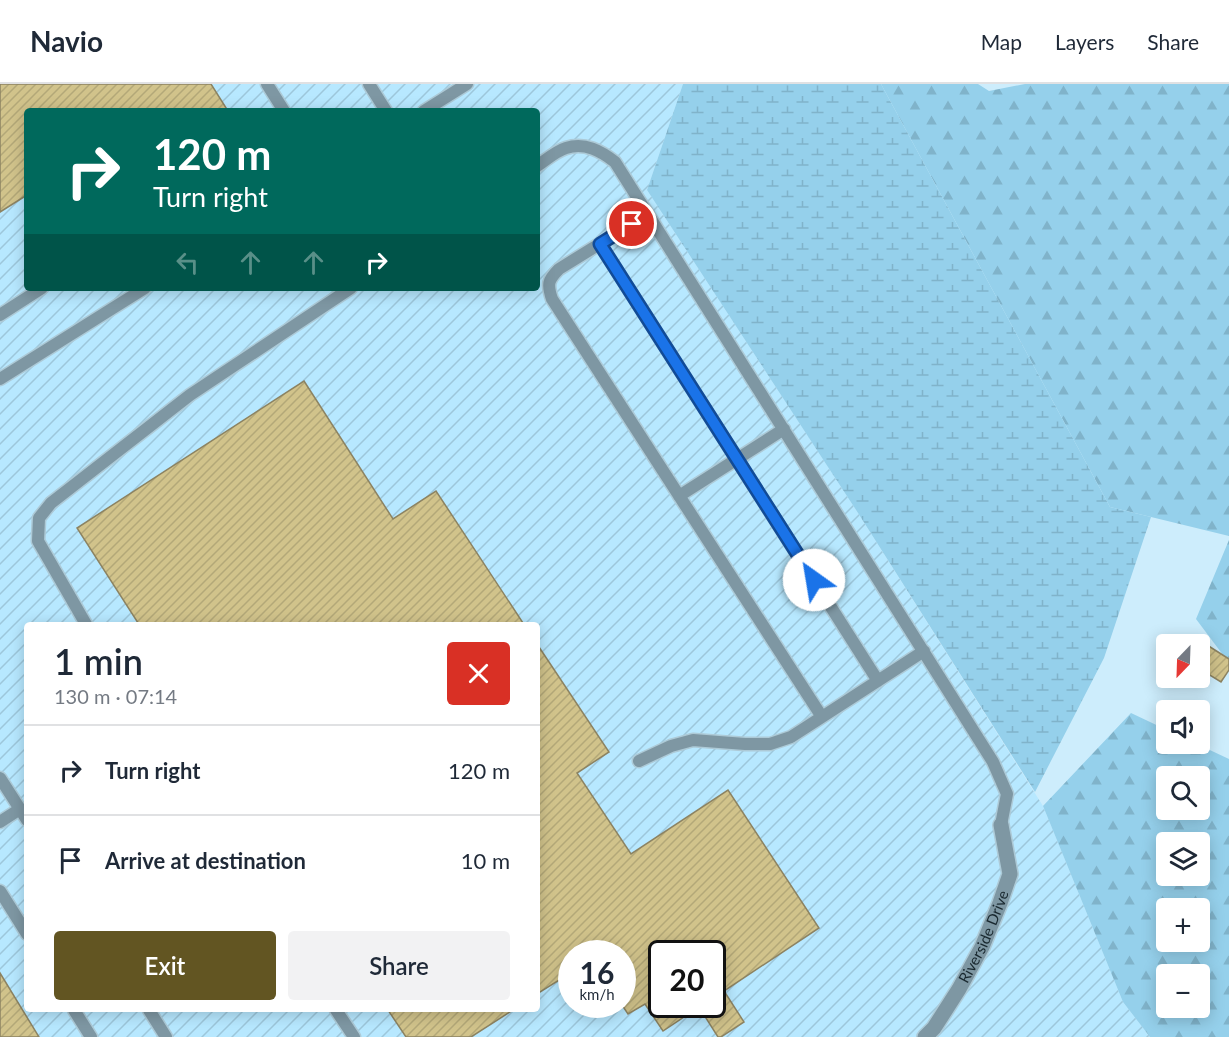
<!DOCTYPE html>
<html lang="en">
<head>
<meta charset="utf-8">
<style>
  :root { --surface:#fff; --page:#f2f2f3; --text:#1f2937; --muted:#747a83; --line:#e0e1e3; --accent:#625522 }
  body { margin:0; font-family:Lato,sans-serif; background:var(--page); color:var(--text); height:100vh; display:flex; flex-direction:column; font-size:22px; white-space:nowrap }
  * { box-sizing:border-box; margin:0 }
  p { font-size:20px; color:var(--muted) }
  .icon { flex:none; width:33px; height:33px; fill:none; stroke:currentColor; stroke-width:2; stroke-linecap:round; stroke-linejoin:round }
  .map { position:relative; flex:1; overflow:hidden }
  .panel { position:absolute; left:24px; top:538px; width:516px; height:390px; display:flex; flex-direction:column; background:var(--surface); border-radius:6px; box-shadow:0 3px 15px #0003 }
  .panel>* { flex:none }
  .top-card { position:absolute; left:24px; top:24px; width:516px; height:183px; border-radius:6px; box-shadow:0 3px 15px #0003; background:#00695c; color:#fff; overflow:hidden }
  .needle { width:39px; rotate:203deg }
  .buttons { position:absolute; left:1156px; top:550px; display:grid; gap:12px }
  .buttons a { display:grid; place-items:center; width:54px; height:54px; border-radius:6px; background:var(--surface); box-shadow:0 3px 15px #0003; font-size:30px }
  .speed { position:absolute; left:558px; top:856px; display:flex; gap:12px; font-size:30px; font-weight:700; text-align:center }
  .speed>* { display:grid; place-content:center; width:78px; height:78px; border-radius:50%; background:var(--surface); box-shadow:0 3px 15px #0003; line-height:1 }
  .speed small { font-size:15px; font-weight:400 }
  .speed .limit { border:3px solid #111; border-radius:9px; background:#fff; color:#111 }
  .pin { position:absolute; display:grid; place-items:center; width:51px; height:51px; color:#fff; margin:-26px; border:3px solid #fff; border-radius:50%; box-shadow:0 2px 6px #0007 }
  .me { position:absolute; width:66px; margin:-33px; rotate:328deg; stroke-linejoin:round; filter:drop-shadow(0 0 4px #0008) }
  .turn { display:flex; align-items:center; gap:21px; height:126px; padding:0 30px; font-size:27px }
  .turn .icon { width:78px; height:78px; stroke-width:2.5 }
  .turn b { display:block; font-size:42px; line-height:51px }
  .lanes { display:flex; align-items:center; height:57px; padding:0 30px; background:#0003; justify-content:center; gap:30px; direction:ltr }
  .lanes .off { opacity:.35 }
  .round { display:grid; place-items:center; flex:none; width:63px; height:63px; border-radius:6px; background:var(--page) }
  .head { display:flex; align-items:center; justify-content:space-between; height:102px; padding:0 30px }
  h1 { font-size:36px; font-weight:600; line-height:45px }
  .button { display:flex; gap:12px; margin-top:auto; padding:12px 30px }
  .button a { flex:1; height:69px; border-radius:6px; background:var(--accent); color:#fff; font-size:24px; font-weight:600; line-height:69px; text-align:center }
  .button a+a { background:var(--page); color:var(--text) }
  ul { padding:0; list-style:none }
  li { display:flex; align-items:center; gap:18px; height:90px; padding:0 30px; border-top:2px solid var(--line) }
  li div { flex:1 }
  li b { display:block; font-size:22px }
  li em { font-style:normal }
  header { display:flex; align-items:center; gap:36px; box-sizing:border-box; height:84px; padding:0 30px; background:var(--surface); border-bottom:2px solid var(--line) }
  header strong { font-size:28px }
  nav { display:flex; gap:33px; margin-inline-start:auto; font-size:21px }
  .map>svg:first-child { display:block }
  .industrial { fill:url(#industrial-furrows); fill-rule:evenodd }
  .forest { fill:url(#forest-firs); fill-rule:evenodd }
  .wetland { fill:url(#wetland-marsh) }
  .building { fill:url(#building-hatch); stroke:#8c8362; stroke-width:1.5; fill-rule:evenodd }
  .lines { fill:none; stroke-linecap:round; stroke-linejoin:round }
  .lane-casing { stroke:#adcad7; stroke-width:15 }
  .street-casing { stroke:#adcad7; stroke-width:18 }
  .lane { stroke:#7e97a3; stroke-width:12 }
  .street { stroke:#7e97a3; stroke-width:15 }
  .route-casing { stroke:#114b97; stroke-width:15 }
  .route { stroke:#1a73e8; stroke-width:10 }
  .labels { text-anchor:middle; stroke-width:6; stroke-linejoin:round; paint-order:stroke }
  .street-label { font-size:15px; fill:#19282f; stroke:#cdedfc }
</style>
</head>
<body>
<header>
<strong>Navio</strong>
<nav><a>Map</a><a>Layers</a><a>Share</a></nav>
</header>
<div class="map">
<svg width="1229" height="953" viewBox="0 0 1229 953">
  <defs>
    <pattern id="industrial-furrows" width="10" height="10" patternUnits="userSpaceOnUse" patternTransform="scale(1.5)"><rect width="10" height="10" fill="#b7e8ff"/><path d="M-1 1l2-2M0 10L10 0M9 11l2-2" fill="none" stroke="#9dc7db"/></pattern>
    <pattern id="forest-firs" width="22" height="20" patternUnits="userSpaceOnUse" patternTransform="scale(1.5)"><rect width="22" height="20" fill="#95d0eb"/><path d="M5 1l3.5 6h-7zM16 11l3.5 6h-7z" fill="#80b3ca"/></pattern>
    <pattern id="wetland-marsh" width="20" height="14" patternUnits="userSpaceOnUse" patternTransform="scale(1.5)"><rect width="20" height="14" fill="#95d0eb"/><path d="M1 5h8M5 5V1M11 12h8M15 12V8" fill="none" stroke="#80b3ca"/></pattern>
    <pattern id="building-hatch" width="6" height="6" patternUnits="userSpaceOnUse" patternTransform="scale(1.5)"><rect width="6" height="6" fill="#d1c38b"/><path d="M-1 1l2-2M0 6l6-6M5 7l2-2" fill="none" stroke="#b3a878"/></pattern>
  </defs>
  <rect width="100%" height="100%" fill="#cdedfc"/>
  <path class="industrial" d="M 0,0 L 683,0 L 647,106 L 858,429 L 1043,722 L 1123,918 L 1150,953 L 0,953 ZM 27,27 L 537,27 L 537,204 L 27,204 ZM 27,542 L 537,542 L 537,926 L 27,926 ZM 572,870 L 622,870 L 622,921 L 572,921 ZM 662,870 L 712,870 L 712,921 L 662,921 Z"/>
  <path class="forest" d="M 881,0 L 978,0 L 989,7 L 1025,0 L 1229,0 L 1229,452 L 1110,423 Z
    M 1229,456 L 1229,579 L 1196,535 Z
    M 1131,629 L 1167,646 L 1167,660 L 1197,660 L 1229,675 L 1229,953 L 1150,953 L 1123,918 L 1043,722 ZM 1167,693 L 1200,693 L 1200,726 L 1167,726 ZM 1167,759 L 1200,759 L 1200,792 L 1167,792 ZM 1167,825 L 1200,825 L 1200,858 L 1167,858 ZM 1167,891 L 1200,891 L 1200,924 L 1167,924 Z"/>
  <path class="wetland" d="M 683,0 L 881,0 L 1110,423 L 1151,433 L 1104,574 L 1035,708 L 858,429 L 647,106 Z"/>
  <path class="building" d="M 0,0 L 211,0 L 228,27 L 27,27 L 27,111 L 0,128 Z
    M 304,297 L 393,435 L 436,407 L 525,542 L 140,542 L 77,444 Z
    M 537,560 L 609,668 L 577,689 L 631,770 L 728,706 L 819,844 L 724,907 L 744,938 L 721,953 L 718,953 L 699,923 L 663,947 L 645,920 L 628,930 L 622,921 L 622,870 L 572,870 L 572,888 L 537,910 ZM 662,870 L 712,870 L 712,921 L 662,921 Z
    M 1207,561 L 1229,575 L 1229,586 L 1221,598 L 1200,585 L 1200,571 Z
    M 0,889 L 39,953 L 0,953 Z
    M 388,926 L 513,926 L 471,953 L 406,953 Z"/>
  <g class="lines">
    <defs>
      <path id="lane" d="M 267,0 L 284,27
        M 369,0 L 386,27
        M 424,27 L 467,0
        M 537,82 C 546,76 556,67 566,64 C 585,58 601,67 615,78 L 993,678 L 1007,710 L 1001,741
        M 648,130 L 559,185 C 548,196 547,200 552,215 L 822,633
        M 600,160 L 878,597
        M 0,231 L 42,204
        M 0,295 L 145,204
        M 679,412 L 784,345
        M 87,542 L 38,457 L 39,434 L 51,419 L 190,311 L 351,204
        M 639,677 L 671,662 L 693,656 L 745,660 L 770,660 L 791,653 L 924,567
        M 0,694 L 27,736
        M 0,738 L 20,725
        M 0,807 L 27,850
        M 74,926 L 91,953
        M 149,926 L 166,953
        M 336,926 L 354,953"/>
      <g id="street">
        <path id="s1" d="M 925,953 L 934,944 L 959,905 L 982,863 L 1000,819 L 1010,790 L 1001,741"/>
      </g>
    </defs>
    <use href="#lane" class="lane-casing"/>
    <use href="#street" class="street-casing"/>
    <use href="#lane" class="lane"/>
    <use href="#street" class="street"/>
  </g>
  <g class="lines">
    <defs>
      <path id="route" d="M 632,140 L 600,160 L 814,496"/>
    </defs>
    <use href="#route" class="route-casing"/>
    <use href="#route" class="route"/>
  </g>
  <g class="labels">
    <g class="street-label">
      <text dy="5" stroke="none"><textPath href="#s1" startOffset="117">Riverside Drive</textPath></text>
    </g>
  </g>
</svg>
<div class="buttons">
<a><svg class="needle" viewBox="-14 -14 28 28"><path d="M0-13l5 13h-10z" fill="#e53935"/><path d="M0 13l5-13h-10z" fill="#747a83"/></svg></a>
<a><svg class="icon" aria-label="sound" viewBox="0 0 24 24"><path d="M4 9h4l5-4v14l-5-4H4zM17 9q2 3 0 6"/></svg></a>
<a><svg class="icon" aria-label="search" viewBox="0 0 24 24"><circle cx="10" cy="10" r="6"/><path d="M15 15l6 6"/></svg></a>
<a><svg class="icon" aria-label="layers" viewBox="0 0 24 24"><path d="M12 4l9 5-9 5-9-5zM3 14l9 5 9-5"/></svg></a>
<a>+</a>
<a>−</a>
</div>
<div class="speed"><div>16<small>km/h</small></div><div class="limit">20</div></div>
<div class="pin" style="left:632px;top:140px;background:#d93025"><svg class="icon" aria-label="arrive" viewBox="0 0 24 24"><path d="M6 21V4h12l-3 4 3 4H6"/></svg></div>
<svg class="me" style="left:814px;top:496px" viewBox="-20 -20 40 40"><circle r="19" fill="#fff"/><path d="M0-13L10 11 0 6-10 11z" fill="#1a73e8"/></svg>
<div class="top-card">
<div class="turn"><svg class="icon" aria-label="right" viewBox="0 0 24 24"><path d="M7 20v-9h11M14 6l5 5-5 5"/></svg><div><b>120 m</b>Turn right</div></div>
<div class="lanes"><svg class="icon off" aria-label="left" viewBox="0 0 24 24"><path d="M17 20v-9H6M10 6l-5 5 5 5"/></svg><svg class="icon off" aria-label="ahead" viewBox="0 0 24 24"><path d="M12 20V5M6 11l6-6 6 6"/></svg><svg class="icon off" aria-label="ahead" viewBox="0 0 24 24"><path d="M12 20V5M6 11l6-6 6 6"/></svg><svg class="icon" aria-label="right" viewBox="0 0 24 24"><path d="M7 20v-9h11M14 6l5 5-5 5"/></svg></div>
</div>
<section class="panel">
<div class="head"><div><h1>1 min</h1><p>130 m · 07:14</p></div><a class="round" style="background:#d93025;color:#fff"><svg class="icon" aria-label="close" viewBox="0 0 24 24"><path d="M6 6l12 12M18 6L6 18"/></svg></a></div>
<ul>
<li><svg class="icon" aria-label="right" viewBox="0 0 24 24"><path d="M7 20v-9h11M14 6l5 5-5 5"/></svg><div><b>Turn right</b></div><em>120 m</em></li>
<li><svg class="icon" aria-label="arrive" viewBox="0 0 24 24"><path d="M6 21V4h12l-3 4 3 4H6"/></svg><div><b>Arrive at destination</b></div><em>10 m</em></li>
</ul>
<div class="button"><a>Exit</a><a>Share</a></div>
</section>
</div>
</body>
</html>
